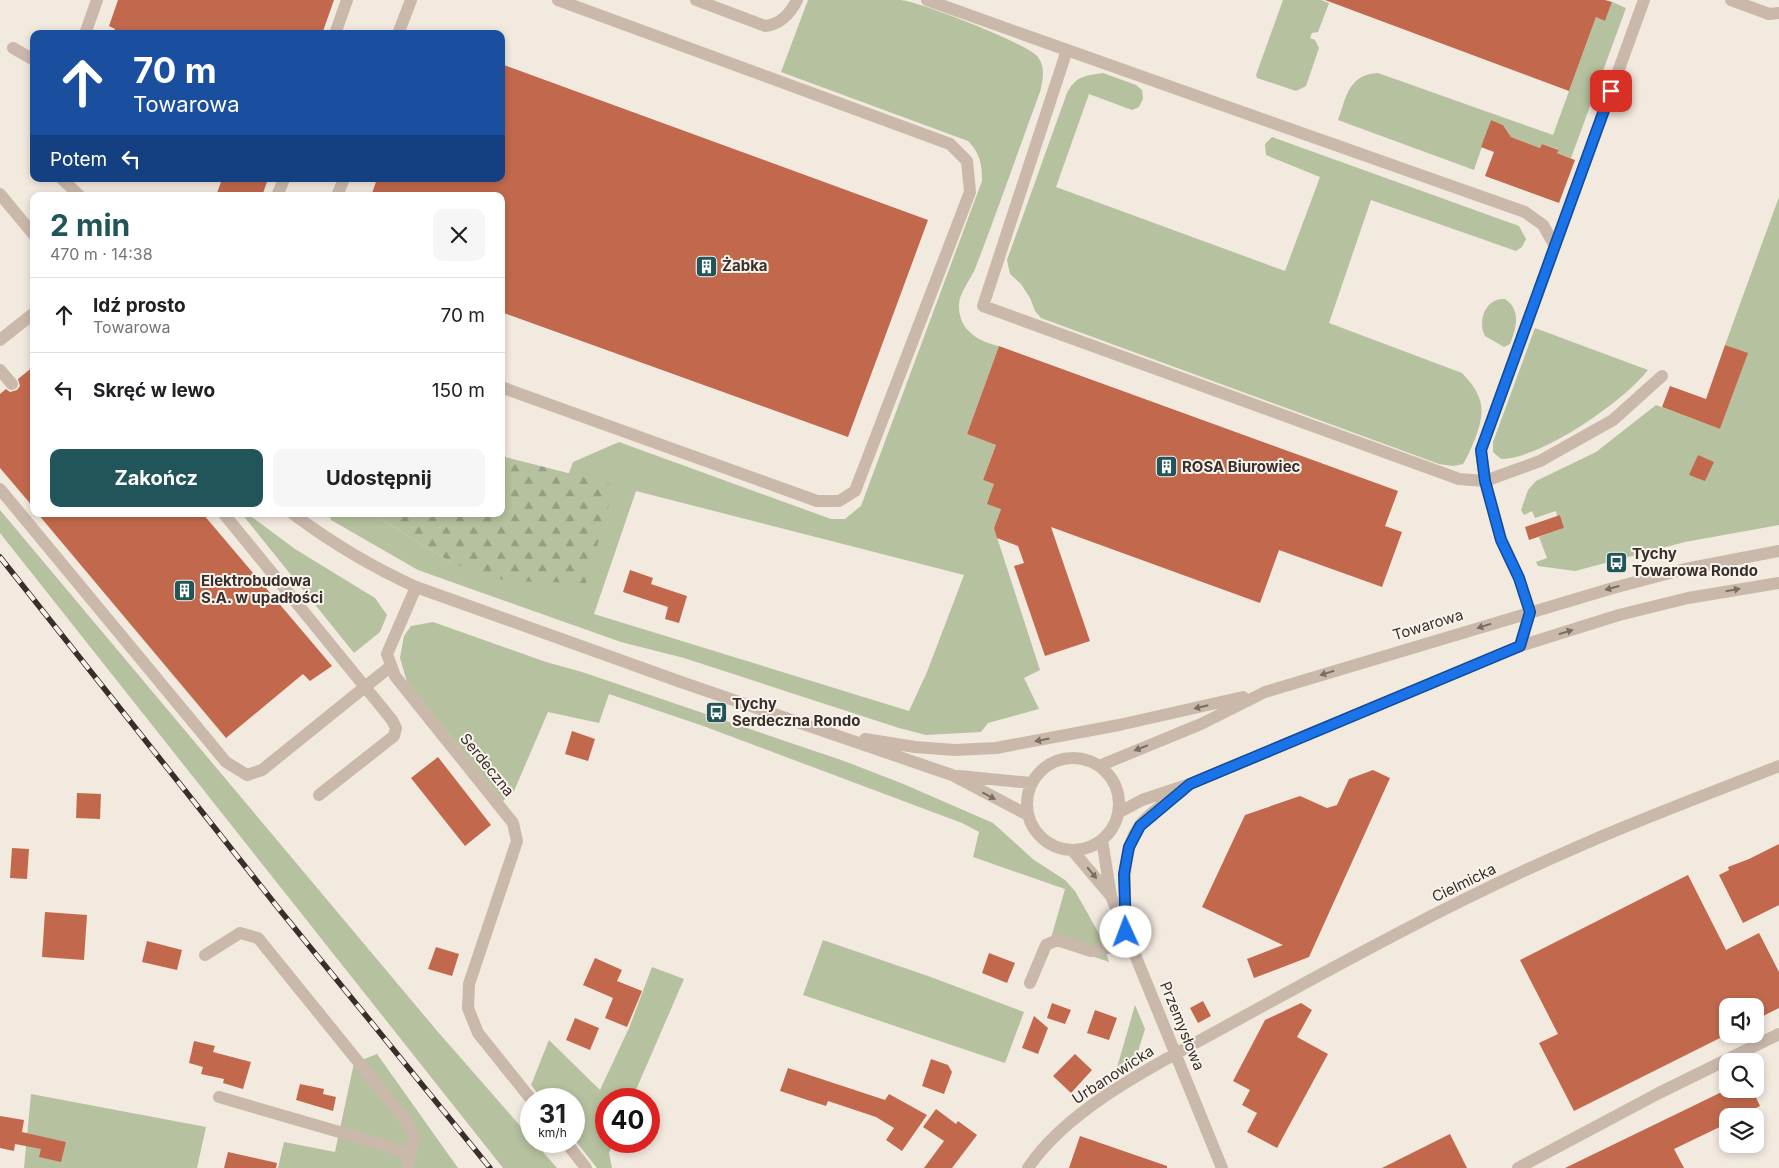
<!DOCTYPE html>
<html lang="pl">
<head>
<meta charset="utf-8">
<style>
  :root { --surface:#fff; --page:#f6f6f6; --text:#202124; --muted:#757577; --line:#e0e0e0; --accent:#215559 }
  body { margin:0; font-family:Inter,sans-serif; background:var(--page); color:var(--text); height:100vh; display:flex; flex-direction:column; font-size:19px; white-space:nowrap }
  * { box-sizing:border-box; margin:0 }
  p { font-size:16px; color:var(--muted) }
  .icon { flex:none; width:28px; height:28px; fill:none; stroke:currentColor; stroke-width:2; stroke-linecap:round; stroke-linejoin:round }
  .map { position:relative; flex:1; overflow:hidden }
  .side { position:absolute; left:30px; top:192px; width:475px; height:325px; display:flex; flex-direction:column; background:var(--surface); border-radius:10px; box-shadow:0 2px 8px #0003 }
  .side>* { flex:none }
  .guide { position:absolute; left:30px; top:30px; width:475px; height:152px; border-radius:10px; box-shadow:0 2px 8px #0003; background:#1a4fa0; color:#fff; overflow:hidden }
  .controls { position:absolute; left:1719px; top:998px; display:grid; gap:10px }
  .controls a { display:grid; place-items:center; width:45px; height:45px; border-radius:10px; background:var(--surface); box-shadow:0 2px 8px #0003; font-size:25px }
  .speed { position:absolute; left:520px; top:1088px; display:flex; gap:10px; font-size:25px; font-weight:700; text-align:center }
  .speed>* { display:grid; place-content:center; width:65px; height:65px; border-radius:50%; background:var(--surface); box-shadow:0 2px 8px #0003; line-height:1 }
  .speed small { font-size:12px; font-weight:400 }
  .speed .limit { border:8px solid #d22; background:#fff; color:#111 }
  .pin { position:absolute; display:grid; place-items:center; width:42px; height:42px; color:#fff; margin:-21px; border-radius:10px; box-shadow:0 2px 8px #0006 }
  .me { position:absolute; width:55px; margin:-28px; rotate:358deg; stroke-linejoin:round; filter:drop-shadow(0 0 4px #0008) }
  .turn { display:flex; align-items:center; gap:18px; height:105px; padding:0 20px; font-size:22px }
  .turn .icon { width:65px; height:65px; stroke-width:2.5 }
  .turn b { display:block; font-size:35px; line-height:42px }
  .then { display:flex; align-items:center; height:48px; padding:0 20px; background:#0003; gap:10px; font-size:19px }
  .round { display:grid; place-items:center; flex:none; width:52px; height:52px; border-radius:10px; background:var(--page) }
  .head { display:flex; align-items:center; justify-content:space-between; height:85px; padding:0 20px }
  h1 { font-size:30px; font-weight:700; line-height:38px; color:var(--accent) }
  .primary-button { display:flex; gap:10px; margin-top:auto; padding:10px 20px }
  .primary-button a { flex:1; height:58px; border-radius:10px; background:var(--accent); color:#fff; font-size:20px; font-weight:700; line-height:58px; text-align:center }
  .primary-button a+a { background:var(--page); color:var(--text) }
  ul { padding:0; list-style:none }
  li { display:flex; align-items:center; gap:15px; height:75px; padding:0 20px; border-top:1px solid var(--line) }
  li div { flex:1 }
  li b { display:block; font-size:19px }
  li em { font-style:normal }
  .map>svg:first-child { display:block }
  .green { fill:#b6c19f; fill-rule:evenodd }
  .forest { fill:url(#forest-firs) }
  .building { fill:#c2694d }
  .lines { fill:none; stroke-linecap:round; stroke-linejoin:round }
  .minor { stroke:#cab9ab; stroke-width:12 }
  .rail-casing { stroke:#382e2a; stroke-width:5.5 }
  .rail { stroke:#faf3ec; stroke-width:4; stroke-dasharray:11; stroke-linecap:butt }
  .oneway { fill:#7a6d64 }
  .route-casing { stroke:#114b97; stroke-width:12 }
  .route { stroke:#1a73e8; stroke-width:9 }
  .labels { text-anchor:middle; stroke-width:4; stroke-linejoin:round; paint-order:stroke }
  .poi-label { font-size:15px; font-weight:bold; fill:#382e2a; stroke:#faf3ec; text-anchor:start }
  .street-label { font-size:15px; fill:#382e2a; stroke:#faf3ec }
</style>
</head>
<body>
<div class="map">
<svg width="1779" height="1168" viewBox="0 0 1779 1168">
  <defs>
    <pattern id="forest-firs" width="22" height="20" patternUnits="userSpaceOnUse" patternTransform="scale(1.25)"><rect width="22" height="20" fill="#b6c19f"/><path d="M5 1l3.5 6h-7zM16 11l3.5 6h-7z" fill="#959d82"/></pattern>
  </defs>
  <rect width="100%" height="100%" fill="#f2e9df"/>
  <path class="green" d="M 808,0 C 838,0 869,0 900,0 C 918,1 1026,43 1037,56 C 1046,67 1043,79 1040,92 C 1018,151 998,210 975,269 C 970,281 958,294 959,307 C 959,330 979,342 999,346 L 967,434 L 996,445 L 983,480 L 994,484 L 1001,509 L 994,528 L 1040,670 L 1024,678 L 1039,709 L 988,723 L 981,732 L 926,735 L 899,728 L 684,658 L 621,642 L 418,570 L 331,520 L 329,514 L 373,514 L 452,563 L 569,473 L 573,462 L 619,442 L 831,519 L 845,519 L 861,506 L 982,181 C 982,164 980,153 968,141 L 781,72 ZM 636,491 L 964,575 L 927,672 L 909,711 L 594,614 Z
    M 1283,0 L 1321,0 L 1329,3 L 1318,32 L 1312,33 L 1310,38 L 1315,40 L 1319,48 L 1306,86 L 1296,91 L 1257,78 L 1256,75 Z
    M 1612,2 L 1626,8 L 1571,158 L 1557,153 L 1558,149 L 1542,144 L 1540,148 L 1511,137 L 1503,125 L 1491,120 L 1474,170 L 1338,120 C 1347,96 1348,75 1378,73 L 1553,135 L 1596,17 L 1605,21 Z
    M 1103,73 L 1136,85 L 1142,90 L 1143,99 L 1139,107 L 1132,110 L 1089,94 L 1056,187 L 1285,271 L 1320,177 L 1266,155 L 1265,144 L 1272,137 L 1519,226 L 1526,239 L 1522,247 L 1516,251 L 1371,200 L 1329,323 L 1462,373 C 1484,396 1486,410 1475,439 C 1471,448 1468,456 1463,464 L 1453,466 L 1439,464 L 1041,318 L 1035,311 L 1030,298 L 1021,284 L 1010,274 L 1007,260 L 1067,93 C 1076,76 1084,76 1103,73 Z
    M 1779,197 L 1779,525 L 1685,542 L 1575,571 L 1538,566 L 1536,562 L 1547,558 L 1539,537 L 1564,528 L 1560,515 L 1557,516 L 1556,511 L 1535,518 L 1532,511 L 1524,515 L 1521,510 L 1528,490 L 1536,481 L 1596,452 L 1656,405 L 1720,429 L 1747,354 L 1725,345 Z
    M 1505,299 C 1522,311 1516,328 1510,344 L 1504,347 L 1485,336 C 1477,321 1486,297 1505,299 Z
    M 1535,328 L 1648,370 C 1624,401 1541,459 1501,459 L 1493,452 L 1493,442 Z
    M 0,510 L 438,1032 L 557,1168 L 503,1168 L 0,533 Z
    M 242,514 L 248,514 L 295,549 L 375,598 L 387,615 L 380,632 L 354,653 Z
    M 433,622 L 546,662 L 582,672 L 844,761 L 901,783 L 993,823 L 1034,860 L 1065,880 L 1075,891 L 1101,937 L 1109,962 L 1050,942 L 1065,889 L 973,857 L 979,832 L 962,823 L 706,727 L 609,694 L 599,723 L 548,712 L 514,791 L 503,801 L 407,682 L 400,658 L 404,636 L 411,626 Z
    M 823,940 L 928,976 L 1024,1012 L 1005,1063 L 803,995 Z
    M 652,967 L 684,979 L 632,1099 L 606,1099 L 606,1141 L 614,1141 L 609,1153 L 612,1168 L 597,1168 L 574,1139 L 574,1099 L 542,1099 L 531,1085 L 549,1040 L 600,1090 L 629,1028 Z
    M 1135,1005 L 1145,1029 L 1135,1061 L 1116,1071 Z
    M 377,1054 L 458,1168 L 278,1168 L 284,1142 L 335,1152 L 354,1063 Z
    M 31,1094 L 206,1127 L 197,1168 L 24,1168 Z"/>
  <path class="forest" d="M 501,456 L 615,485 L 586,583 L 507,581 L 452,563 L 373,514 L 501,514 Z"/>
  <path class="building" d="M 118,0 L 334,0 L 322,34 L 113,34 L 115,29 L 109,26 Z
    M 1325,0 L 1605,0 L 1612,2 L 1605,21 L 1596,17 L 1569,91 Z
    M 501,64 L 928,220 L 848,437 L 501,312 L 501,196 L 371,196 L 377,179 L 501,179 Z
    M 1491,120 L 1503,125 L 1511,137 L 1540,148 L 1542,144 L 1559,150 L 1557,153 L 1575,160 L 1559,203 L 1485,176 L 1494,152 L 1481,147 Z
    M 222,179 L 268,179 L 262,196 L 216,196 Z
    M 1725,345 L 1748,353 L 1720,429 L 1662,407 L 1670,386 L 1706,399 Z
    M 999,346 L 1398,491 L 1385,526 L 1402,532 L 1382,587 L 1279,550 L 1260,603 L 1051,527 L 1090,641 L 1045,656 L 1014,566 L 1024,563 L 1018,546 L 997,538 L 994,528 L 1001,509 L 987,504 L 994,484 L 983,480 L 996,445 L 967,434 Z
    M 34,366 L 34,508 L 0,468 L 0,394 L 6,389 L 10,392 L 17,390 L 20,386 L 18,379 Z
    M 1698,455 L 1714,462 L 1705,481 L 1689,475 Z
    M 38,514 L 203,514 L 332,666 L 310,681 L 303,674 L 226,738 Z
    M 1560,515 L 1564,528 L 1529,540 L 1525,527 Z
    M 630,570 L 653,578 L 651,584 L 687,596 L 679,623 L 665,619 L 668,607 L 623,592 Z
    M 572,731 L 595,739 L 588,761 L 565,754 Z
    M 438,757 L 491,825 L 465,846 L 411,778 Z
    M 1373,770 L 1390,778 L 1309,957 L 1254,978 L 1247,959 L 1283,945 L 1202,907 L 1245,815 L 1300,796 L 1327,808 L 1337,805 L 1349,779 Z
    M 77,793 L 101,794 L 100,819 L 76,818 Z
    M 1779,844 L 1779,905 L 1743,923 L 1719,875 L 1729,870 L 1728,867 L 1749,859 Z
    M 12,848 L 29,849 L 27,879 L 10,878 Z
    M 1688,875 L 1726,950 L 1759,933 L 1779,972 L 1779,1008 L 1755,1020 L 1755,1006 L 1728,1006 L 1728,1034 L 1574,1111 L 1539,1043 L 1558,1034 L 1520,960 Z
    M 45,912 L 87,915 L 84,960 L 42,957 Z
    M 147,941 L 182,950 L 177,970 L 142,962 Z
    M 436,947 L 459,954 L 452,976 L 428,969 Z
    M 989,953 L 1015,963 L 1007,983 L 982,973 Z
    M 595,958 L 622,970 L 617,981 L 642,991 L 627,1027 L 605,1018 L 613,998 L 583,985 Z
    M 1203,1001 L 1211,1016 L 1198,1023 L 1190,1008 Z
    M 1052,1003 L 1071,1010 L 1065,1024 L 1047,1018 Z
    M 1301,1003 L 1312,1010 L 1297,1037 L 1328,1054 L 1277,1148 L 1247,1132 L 1257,1113 L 1242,1105 L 1250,1090 L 1233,1081 L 1265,1020 Z
    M 1095,1010 L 1117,1018 L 1109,1040 L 1087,1033 Z
    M 1034,1016 L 1048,1028 L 1038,1054 L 1022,1048 Z
    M 575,1018 L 599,1028 L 590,1050 L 566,1040 Z
    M 194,1041 L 215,1046 L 213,1052 L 251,1062 L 243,1089 L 223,1083 L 224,1079 L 201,1074 L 203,1067 L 189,1063 Z
    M 1075,1054 L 1092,1070 L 1071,1093 L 1053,1076 Z
    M 931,1059 L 948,1065 L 952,1072 L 944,1094 L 922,1086 Z
    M 788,1068 L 885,1100 L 889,1094 L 927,1115 L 902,1151 L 886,1140 L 894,1128 L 876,1117 L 828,1101 L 826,1106 L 780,1091 Z
    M 300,1084 L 324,1089 L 323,1094 L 336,1097 L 333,1111 L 296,1100 Z
    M 1728,1089 L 1752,1089 L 1760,1106 L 1740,1116 L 1728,1116 L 1728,1123 L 1674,1149 L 1684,1168 L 1565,1168 Z
    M 936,1109 L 956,1124 L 958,1121 L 977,1135 L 952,1168 L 924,1168 L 944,1141 L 923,1127 Z
    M 0,1116 L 24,1120 L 22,1132 L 66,1142 L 61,1162 L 39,1157 L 41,1149 L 15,1144 L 14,1151 L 0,1148 Z
    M 1450,1134 L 1467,1168 L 1382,1168 Z
    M 1080,1136 L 1167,1166 L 1167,1168 L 1069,1168 Z
    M 228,1152 L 277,1163 L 276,1168 L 224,1168 Z"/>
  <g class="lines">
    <path class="minor" d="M 696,0 L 765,26 C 781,24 790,14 797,0
      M 927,0 L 1067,50 L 983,306 L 1459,479 L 1485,481 L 1501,539 L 1519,578 L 1530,612 L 1520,646
      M 1644,0 L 1481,450 L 1485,481 L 1540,461 L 1613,420 L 1662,376
      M 1731,0 L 1769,14 L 1779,13
      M 85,34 L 97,0
      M 335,34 L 347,0
      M 398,34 L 411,0
      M 13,48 L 34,60
      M 1067,50 L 1525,212 L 1543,225 L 1555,246
      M 62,179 L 80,196
      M 0,194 L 34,235
      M 277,196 L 284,179
      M 337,196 L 344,179
      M 0,340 L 34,313
      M 0,370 L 12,384
      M 501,387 L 817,501 L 839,501 L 855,491 L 970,192 L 967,161 L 950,144 L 558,0
      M 0,489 L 226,762 L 247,775 L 262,770 L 391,666
      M 224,514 L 392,720 L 396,728 L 394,736 L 319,795
      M 293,514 C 332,543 372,567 416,587 L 681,682 L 952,775 L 1028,815
      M 416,587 L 387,654 L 395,676 L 513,823 L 517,841 L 469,984 L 468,1008 L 478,1033 L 531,1099
      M 865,739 L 915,747 L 955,750 L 996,748 L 1119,725 L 1243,697
      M1027 804a46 46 0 1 1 92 0a46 46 0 1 1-92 0Z
      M 1099,766 L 1201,724 L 1265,692 L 1613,588 L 1685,569 L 1779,551
      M 959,776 L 1031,783
      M 1118,813 L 1142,800 L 1190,784 L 1520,646 L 1619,615 L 1688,598 L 1779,583
      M 1102,840 L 1111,896 L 1222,1168
      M 1072,850 L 1111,896
      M 1126,923 C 1125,891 1120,852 1140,825 C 1151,811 1169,801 1182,791
      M 205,955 L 240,933 L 258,938 L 407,1122 L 414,1138 L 407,1168
      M 1030,983 L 1046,945 L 1057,940 L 1091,951 L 1131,944
      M 219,1097 L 391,1147 L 411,1157
      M 565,1141 L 586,1168
      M 1028,1168 C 1070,1105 1165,1060 1230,1024 C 1343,962 1457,899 1575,848 C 1642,818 1711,793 1779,766
      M 1518,1168 L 1659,1093 L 1779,1034"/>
    <defs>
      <path id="rail" d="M 0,557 L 279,909 L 490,1168"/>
    </defs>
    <use href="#rail" class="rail-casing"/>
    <use href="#rail" class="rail"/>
  </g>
  <defs><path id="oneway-solid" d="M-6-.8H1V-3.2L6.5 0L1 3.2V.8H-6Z" transform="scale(1.25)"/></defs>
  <g class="oneway">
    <use href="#oneway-solid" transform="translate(1612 588) rotate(165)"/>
    <use href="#oneway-solid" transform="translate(1733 590) rotate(-10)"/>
    <use href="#oneway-solid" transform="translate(1484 626) rotate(163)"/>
    <use href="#oneway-solid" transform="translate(1566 632) rotate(-18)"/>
    <use href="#oneway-solid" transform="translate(1327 673) rotate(163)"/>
    <use href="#oneway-solid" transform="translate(1201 707) rotate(167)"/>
    <use href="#oneway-solid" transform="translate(1042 740) rotate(169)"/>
    <use href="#oneway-solid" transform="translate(1141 748) rotate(158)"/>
    <use href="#oneway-solid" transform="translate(989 796) rotate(28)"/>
    <use href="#oneway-solid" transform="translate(1092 873) rotate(50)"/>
  </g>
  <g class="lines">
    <defs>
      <path id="route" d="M 1126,932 L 1124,874 L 1129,847 L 1140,826 L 1190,784 L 1520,646 L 1530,612 L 1519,578 L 1501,540 L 1485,481 L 1481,450 L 1611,91"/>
    </defs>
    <use href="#route" class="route-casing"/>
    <use href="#route" class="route"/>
  </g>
  <defs>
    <symbol id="building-square" viewBox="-11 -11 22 22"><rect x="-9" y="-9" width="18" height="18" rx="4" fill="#215559" stroke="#faf3ec"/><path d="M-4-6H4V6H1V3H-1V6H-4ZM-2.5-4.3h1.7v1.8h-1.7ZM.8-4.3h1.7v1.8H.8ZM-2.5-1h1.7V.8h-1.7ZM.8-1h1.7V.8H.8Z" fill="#fff"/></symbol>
    <symbol id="bus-square" viewBox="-11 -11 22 22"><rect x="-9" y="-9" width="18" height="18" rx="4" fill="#215559" stroke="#faf3ec"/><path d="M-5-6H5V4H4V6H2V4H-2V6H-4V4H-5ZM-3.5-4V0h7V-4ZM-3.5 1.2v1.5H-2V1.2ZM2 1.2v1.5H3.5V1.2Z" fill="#fff"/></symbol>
  </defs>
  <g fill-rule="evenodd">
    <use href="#building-square" x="694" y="254" width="25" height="25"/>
    <use href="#building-square" x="1154" y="454" width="25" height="25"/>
    <use href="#bus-square" x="1604" y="550" width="25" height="25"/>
    <use href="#building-square" x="172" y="578" width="25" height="25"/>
    <use href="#bus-square" x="704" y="700" width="25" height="25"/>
  </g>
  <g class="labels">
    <g class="poi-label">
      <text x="722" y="271">Żabka</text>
      <text x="1182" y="472">ROSA Biurowiec</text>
      <text x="1632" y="559">Tychy<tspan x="1632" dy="17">Towarowa Rondo</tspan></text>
      <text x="201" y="586">Elektrobudowa<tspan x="201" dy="17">S.A. w upadłości</tspan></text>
      <text x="732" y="709">Tychy<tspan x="732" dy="17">Serdeczna Rondo</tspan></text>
    </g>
    <g class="street-label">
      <text transform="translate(1428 625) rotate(-17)" y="5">Towarowa</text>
      <text transform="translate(487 765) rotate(51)" y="5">Serdeczna</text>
      <text transform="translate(1464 883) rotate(-26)" y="5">Cielmicka</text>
      <text transform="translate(1182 1026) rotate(68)" y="5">Przemysłowa</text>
      <text transform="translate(1113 1075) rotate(-33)" y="5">Urbanowicka</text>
    </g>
  </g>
</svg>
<div class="controls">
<a><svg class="icon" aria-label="sound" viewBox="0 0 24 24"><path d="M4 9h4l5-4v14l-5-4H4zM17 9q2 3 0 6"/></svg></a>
<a><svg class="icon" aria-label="search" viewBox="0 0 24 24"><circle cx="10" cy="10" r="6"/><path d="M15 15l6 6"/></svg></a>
<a><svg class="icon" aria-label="layers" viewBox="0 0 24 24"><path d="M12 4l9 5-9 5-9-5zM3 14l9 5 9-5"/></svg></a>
</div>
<div class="speed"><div>31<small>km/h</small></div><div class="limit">40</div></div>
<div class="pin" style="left:1611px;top:91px;background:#d93025"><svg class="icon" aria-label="arrive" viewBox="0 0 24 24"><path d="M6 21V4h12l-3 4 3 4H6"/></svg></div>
<svg class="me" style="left:1126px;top:932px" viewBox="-20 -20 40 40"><circle r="19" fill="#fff"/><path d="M0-13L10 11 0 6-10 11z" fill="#1a73e8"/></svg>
<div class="guide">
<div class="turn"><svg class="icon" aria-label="ahead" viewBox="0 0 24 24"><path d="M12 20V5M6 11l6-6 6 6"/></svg><div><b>70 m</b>Towarowa</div></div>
<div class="then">Potem<svg class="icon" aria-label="left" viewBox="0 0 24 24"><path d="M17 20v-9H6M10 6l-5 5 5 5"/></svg></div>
</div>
<section class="side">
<div class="head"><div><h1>2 min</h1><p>470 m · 14:38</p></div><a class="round"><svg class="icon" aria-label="close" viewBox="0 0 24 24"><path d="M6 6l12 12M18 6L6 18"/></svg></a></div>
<ul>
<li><svg class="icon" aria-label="ahead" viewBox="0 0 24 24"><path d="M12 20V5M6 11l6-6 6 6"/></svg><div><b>Idź prosto</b><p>Towarowa</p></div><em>70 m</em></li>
<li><svg class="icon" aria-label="left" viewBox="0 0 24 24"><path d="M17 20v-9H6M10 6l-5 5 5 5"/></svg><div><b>Skręć w lewo</b></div><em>150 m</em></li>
</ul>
<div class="primary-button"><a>Zakończ</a><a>Udostępnij</a></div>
</section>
</div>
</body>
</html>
